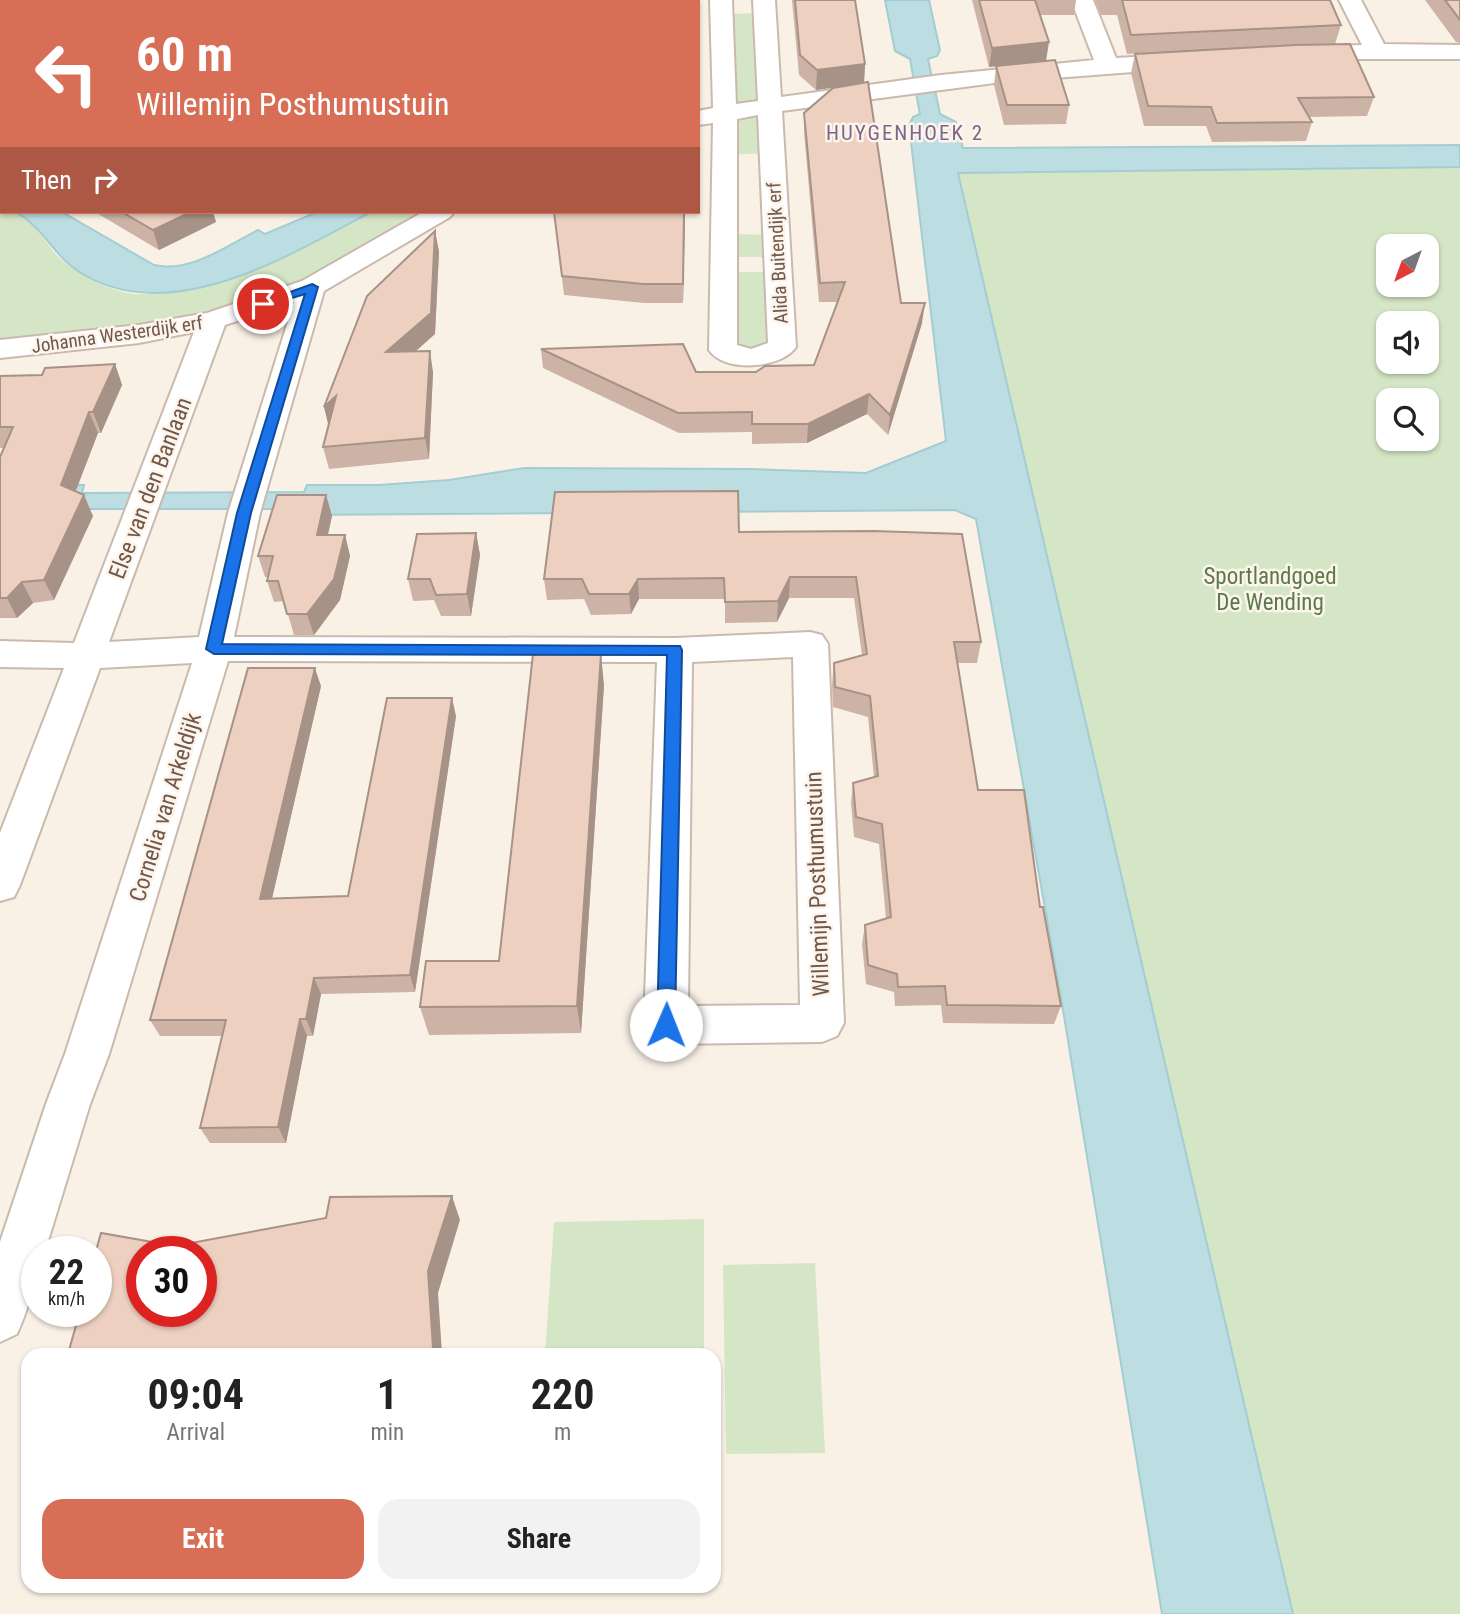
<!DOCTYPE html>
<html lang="en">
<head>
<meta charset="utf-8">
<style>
  :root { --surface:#fff; --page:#f2f2f2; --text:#222; --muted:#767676; --accent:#d86e56 }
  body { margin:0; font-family:"Roboto Condensed",sans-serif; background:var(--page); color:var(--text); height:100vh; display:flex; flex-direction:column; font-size:26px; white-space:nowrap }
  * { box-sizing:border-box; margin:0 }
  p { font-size:23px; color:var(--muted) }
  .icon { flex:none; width:38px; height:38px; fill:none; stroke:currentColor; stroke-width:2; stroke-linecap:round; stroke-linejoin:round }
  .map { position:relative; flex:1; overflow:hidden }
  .panel { position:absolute; left:21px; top:1348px; width:700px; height:245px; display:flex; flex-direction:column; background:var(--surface); border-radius:21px; box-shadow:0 2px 5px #0004 }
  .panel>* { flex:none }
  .guide { position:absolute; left:0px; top:0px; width:700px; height:214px; box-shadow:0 2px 5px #0004; background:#d86e56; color:#fff; overflow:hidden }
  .needle { width:46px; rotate:221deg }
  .controls { position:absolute; left:1376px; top:234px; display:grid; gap:14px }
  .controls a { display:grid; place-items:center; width:63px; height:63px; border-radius:14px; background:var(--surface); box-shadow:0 2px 5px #0004; font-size:35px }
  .speed { position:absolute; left:21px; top:1236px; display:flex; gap:14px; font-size:35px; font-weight:700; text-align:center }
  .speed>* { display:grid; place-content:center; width:91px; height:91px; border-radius:50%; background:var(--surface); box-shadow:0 2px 5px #0004; line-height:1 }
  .speed small { font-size:18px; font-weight:400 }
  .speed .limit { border:10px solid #d22; background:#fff; color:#111 }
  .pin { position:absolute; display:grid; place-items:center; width:60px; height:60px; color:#fff; margin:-30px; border:4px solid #fff; border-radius:50%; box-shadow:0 2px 7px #0007 }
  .me { position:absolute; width:77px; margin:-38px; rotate:1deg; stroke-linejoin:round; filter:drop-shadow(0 0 5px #0008) }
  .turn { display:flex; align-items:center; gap:24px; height:147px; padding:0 21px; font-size:32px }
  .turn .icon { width:91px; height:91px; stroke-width:2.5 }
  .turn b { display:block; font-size:49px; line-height:60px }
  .then { display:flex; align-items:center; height:66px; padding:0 21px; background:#0003; gap:14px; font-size:26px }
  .eta { display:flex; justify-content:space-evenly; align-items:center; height:119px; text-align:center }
  .eta b { font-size:42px; font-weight:700; line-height:49px }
  .button { display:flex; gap:14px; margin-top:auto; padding:14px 21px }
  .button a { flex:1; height:80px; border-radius:21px; background:var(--accent); color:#fff; font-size:28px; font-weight:700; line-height:80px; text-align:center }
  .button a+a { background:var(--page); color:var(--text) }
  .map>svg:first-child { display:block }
  .green { fill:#d4e6c5; fill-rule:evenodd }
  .water { fill:#bcdee2; stroke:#a3cdd2; stroke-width:2 }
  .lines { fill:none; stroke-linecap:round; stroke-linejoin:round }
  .street-casing { stroke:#cbb9ad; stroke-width:4 }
  .street { fill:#fff; fill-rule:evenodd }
  .wall { fill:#ccb3a5 }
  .shaded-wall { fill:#a69286 }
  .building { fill:#edd0c0; stroke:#a69286; stroke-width:2; fill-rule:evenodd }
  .route { fill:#1a73e8; stroke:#114b97; stroke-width:2 }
  .labels { text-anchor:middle; stroke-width:5; stroke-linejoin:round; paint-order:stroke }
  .far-street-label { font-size:19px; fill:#71584d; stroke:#fdf5eb }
  .far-neighbourhood-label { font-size:21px; letter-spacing:2px; fill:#7d658c; stroke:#fdf5eb }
  .street-label { font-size:23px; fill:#71584d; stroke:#fdf5eb }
  .park-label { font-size:23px; fill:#5a7a49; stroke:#fdf5eb }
</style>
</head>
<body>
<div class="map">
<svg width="1460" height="1614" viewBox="0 0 1460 1614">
  <rect width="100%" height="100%" fill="#faf1e6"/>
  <path class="green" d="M 765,13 L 772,153 L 723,155 L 728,14 Z
    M 1460,160 L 1460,1614 L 1293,1614 L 958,173 ZM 1388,247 L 1426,247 L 1426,285 L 1388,285 ZM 1388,324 L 1426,324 L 1426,362 L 1388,362 ZM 1388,401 L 1426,401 L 1426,439 L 1388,439 Z
    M 0,201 L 2,212 C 31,212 37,231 53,251 C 69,271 113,294 138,294 C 197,295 256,274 307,246 C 322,238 358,214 373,212 C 390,209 409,212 427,212 L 309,278 L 214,310 L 134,326 L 0,339 Z
    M 731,234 L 776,235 L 777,257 L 723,257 Z
    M 723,272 L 778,272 L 782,347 L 752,359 L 723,350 Z
    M 704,1219 L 704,1354 L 545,1354 L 554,1222 Z
    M 815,1263 L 825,1453 L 726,1454 L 723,1265 Z"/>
  <path class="water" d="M 885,0 L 929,0 L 940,50 L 937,56 L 928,59 L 932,78 L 914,81 L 910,59 L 895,51 Z
    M 935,90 L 940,114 L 956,122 L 963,148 L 1460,145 L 1460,167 L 958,173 L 1293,1614 L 1162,1614 L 1062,1004 L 976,519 L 955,510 L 297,515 L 298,509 L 75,509 L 0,484 L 84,485 L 82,493 L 304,492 L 307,485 L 379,485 L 449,480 L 524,468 L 749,469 L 866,473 L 946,441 L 909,125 L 913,117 L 920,114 L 916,93 Z
    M 16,212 L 62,212 L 154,265 C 191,273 226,246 258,230 L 265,234 L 317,212 L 371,212 C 291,254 176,326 86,276 C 53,258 47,230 16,212 Z"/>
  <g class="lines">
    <defs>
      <path id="street" d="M 710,0 L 732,0 L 736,104 L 758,101 L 753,0 L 775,0 L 781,97 L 941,75 L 1094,60 L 1071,0 L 1093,0 L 1116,58 L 1185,54 L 1193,56 L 1196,61 L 1193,66 L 1185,68 L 1002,82 L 782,111 L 796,347 C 781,369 724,373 709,350 L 713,123 L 698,125 L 698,111 L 713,108 ZM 758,115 L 768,343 L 751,349 L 737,345 L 737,119 Z
        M 1339,0 L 1361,0 L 1384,44 L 1460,45 L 1460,59 L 1293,59 L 1290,54 L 1293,49 L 1301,47 L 1362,45 Z
        M 0,18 L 2,18 L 0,33 Z
        M 423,212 L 454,212 L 450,217 L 324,291 L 260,513 L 234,637 L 675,638 L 810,632 L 822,635 L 828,644 L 844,1023 L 837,1036 L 822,1042 L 666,1044 L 651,1038 L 644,1025 L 657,662 L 228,661 L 109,1054 L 90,1104 L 45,1251 L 37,1251 C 37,1281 29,1307 17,1334 L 0,1342 L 0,1242 L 46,1104 L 65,1054 L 192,663 L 100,668 L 20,885 L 14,897 L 0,901 L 0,833 L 64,668 L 0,667 L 0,641 L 74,643 L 194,332 L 139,343 L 0,358 L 0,340 L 139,325 L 207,313 L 302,281 ZM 294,302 L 228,513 L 199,637 L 109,642 L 225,325 ZM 793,657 L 800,1005 L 688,1006 L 692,662 Z"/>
    </defs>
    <use href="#street" class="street-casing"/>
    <use href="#street" class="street"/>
  </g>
  <path class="wall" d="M 792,0 L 855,0 L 865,64 L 864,83 L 901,303 L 922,323 L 888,435 L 867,414 L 807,443 L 752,444 L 752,432 L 679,433 L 543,368 L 541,349 L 696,372 L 756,372 L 814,365 L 838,302 L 819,302 L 804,132 L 804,113 L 852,85 L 816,90 L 799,75 Z
    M 972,0 L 1076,0 L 1074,15 L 1040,15 L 1046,61 L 1069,105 L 1066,124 L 1004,125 L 994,85 L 996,66 L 989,67 Z
    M 1095,0 L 1330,0 L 1341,25 L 1335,44 L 1311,45 L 1374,97 L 1367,116 L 1309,117 L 1312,122 L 1306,141 L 1212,142 L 1206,126 L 1144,126 L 1131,73 L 1135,54 L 1207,50 L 1127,54 L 1117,15 L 1101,15 Z
    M 1425,0 L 1460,0 L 1460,43 L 1456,42 Z
    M 0,135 L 2,135 L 2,158 L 0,155 Z
    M 95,212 L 213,212 L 216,222 L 159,250 Z
    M 554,212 L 685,212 L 683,303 L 644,303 L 564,295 Z
    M 435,231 L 439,252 L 435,334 L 416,351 L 433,372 L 429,459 L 329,469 L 323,447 Z
    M 115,364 L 122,385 L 101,433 L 98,433 L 75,492 L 93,516 L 54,600 L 33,603 L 17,618 L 0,618 L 0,457 L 4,448 L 0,448 L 0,376 L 42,375 Z
    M 326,495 L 332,516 L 328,535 L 345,535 L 350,556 L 340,600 L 314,635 L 294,635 L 284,601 L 274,602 L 267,581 L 268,577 L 265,577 L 258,556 Z
    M 874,531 L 981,642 L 977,663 L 957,663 L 978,790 L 1040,907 L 1061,1006 L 1054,1024 L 943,1023 L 941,1005 L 895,1006 L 894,992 L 866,984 L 862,944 L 865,925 L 886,918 L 879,844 L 854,837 L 851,803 L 853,783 L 874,777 L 868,717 L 833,707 L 832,684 L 834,663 L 862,655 L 854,598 L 789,598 L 777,622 L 725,623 L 725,599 L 639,599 L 631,614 L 591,615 L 584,599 L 547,600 L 544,579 L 739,532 Z
    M 476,533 L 480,555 L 471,616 L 441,616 L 434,600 L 413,601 L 408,579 Z
    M 604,685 L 581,1033 L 429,1035 L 420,1007 L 499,961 Z
    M 321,686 L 272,898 L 348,896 L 456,716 L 415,992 L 321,994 L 313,1036 L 307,1036 L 286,1143 L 210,1143 L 200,1128 L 222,1036 L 160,1036 L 150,1020 Z"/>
  <path class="shaded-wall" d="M 517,0 L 533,0 L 532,2 L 516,2 Z
    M 628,0 L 644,0 L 644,2 L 628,2 Z
    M 1049,42 L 1046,61 L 989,67 L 992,48 Z
    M 865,64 L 864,83 L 816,90 L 817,70 Z
    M 191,212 L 213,212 L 216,222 L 159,250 L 153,230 Z
    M 684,212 L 685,212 L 683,303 L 683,284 Z
    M 435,231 L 439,252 L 435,334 L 391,373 L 386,352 Z
    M 925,303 L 922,323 L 888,435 L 890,415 Z
    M 430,351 L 433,372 L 429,459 L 425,438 Z
    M 115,364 L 122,385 L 101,433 L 93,412 Z
    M 869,394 L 867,414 L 807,443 L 808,424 Z
    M 336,396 L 329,428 L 324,407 Z
    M 89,412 L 98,433 L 70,506 L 61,485 Z
    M 84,495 L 93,516 L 54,600 L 44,580 Z
    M 326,495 L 332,516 L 323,556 L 317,535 Z
    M 476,533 L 480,555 L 471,616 L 467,594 Z
    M 345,535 L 350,556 L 340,600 L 314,635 L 307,614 Z
    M 790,577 L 789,598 L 777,622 L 778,601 Z
    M 638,579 L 639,599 L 631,614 L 629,594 Z
    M 22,582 L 33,603 L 17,618 L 7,598 Z
    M 601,654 L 604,685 L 581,1033 L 577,1006 Z
    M 315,668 L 321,686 L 268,916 L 260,899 Z
    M 452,698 L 456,716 L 415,992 L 410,975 Z
    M 314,978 L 321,994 L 313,1036 L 306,1019 Z
    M 300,1019 L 307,1036 L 286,1143 L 278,1127 Z
    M 452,1196 L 460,1220 L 438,1293 L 442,1354 L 431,1354 L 428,1271 Z"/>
  <path class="building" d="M 0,0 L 517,0 L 516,2 L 2,2 L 2,5 L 0,4 Z
    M 639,0 L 689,0 L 689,2 L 637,2 Z
    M 795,0 L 855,0 L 865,64 L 817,70 L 800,55 Z
    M 979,0 L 1035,0 L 1049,42 L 992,48 Z
    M 1122,0 L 1330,0 L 1341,25 L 1131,35 Z
    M 1445,0 L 1460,0 L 1460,20 Z
    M 1350,44 L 1374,97 L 1298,98 L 1312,122 L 1217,123 L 1211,107 L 1148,106 L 1135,54 L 1295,45 Z
    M 1055,60 L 1069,105 L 1007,105 L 996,66 Z
    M 868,82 L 901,303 L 925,303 L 890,415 L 869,394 L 808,424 L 752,424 L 752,412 L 678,413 L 541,349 L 683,344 L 696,372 L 756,372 L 765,366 L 814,365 L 845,282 L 820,283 L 804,113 L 833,88 Z
    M 122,212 L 191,212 L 153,230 Z
    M 554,212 L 684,212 L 683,284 L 643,284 L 562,276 Z
    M 435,231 L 431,313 L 386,352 L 430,351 L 425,438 L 323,447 L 336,396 L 324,407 L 367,296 Z
    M 115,364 L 93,412 L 89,412 L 61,485 L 84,495 L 44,580 L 22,582 L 7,598 L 0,598 L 0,457 L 13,427 L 0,427 L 0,376 L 42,375 L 45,368 Z
    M 738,491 L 739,532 L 874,531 L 962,534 L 981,642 L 954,642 L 978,790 L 1024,790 L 1040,907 L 1043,907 L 1061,1006 L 947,1005 L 945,986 L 898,987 L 897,974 L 868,965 L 865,925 L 891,917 L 882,824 L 856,817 L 853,783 L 878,776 L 870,696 L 835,687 L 834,663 L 867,654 L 856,577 L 790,577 L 778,601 L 725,602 L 724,578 L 638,579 L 629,594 L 589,594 L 582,579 L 544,579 L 555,492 Z
    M 277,495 L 326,495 L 317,535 L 345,535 L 334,579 L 307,614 L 287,614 L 278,581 L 267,581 L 273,556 L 258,556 Z
    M 476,533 L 467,594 L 436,595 L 430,579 L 408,579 L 417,534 Z
    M 533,654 L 601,654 L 577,1006 L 420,1007 L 426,961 L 499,961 Z
    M 248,668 L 315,668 L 260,899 L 348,896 L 387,698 L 452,698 L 410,975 L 314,978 L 306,1019 L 300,1019 L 278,1127 L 200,1128 L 226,1020 L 150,1020 Z
    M 452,1196 L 428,1271 L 433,1348 L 431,1354 L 68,1354 L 80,1311 L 96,1311 L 96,1251 L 101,1233 L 175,1246 L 326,1218 L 330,1197 ZM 142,1251 L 201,1251 L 201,1311 L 142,1311 Z"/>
  <path class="route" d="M 312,284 L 318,287 L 251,513 L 222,644 L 680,646 L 682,650 L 675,1025 L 673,1031 L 666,1033 L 660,1031 L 657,1025 L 667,655 L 214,654 L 206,649 L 237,513 L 305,294 L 263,307 L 257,304 Z"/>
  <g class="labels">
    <g class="far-street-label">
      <text transform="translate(777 253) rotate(-93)" y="7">Alida Buitendijk erf</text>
      <text transform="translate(117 334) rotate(-8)" y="7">Johanna Westerdijk erf</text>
    </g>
    <g class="far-neighbourhood-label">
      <text x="905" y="140">HUYGENHOEK 2</text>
    </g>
    <g class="street-label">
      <text transform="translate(150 488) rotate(-69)" y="8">Else van den Banlaan</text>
      <text transform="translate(165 807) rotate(-73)" y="8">Cornelia van Arkeldijk</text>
      <text transform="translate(817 884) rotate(-92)" y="8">Willemijn Posthumustuin</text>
    </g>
    <g class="park-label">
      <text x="1270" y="584">Sportlandgoed<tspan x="1270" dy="26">De Wending</tspan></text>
    </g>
  </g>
</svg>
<div class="controls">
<a><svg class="needle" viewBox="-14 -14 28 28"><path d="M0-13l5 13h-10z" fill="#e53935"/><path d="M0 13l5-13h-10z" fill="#767676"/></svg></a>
<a><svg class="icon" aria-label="sound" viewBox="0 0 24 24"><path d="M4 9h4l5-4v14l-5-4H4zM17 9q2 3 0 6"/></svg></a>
<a><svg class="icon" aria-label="search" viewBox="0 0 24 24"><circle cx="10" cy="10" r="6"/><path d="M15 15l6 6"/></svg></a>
</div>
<div class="speed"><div>22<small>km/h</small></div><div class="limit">30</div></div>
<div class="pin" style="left:263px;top:304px;background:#d93025"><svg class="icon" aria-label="arrive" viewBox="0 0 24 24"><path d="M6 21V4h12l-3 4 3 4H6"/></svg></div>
<svg class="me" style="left:666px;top:1025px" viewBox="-20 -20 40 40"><circle r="19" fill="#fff"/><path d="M0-13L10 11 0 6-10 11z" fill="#1a73e8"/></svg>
<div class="guide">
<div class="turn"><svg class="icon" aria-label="left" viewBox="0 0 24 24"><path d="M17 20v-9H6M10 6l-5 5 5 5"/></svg><div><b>60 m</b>Willemijn Posthumustuin</div></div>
<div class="then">Then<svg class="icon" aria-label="right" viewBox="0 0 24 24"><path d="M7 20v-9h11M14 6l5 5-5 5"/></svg></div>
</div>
<section class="panel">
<div class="eta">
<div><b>09:04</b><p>Arrival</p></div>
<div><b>1</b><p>min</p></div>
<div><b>220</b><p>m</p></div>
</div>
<div class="button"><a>Exit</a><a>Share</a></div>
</section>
</div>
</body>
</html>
